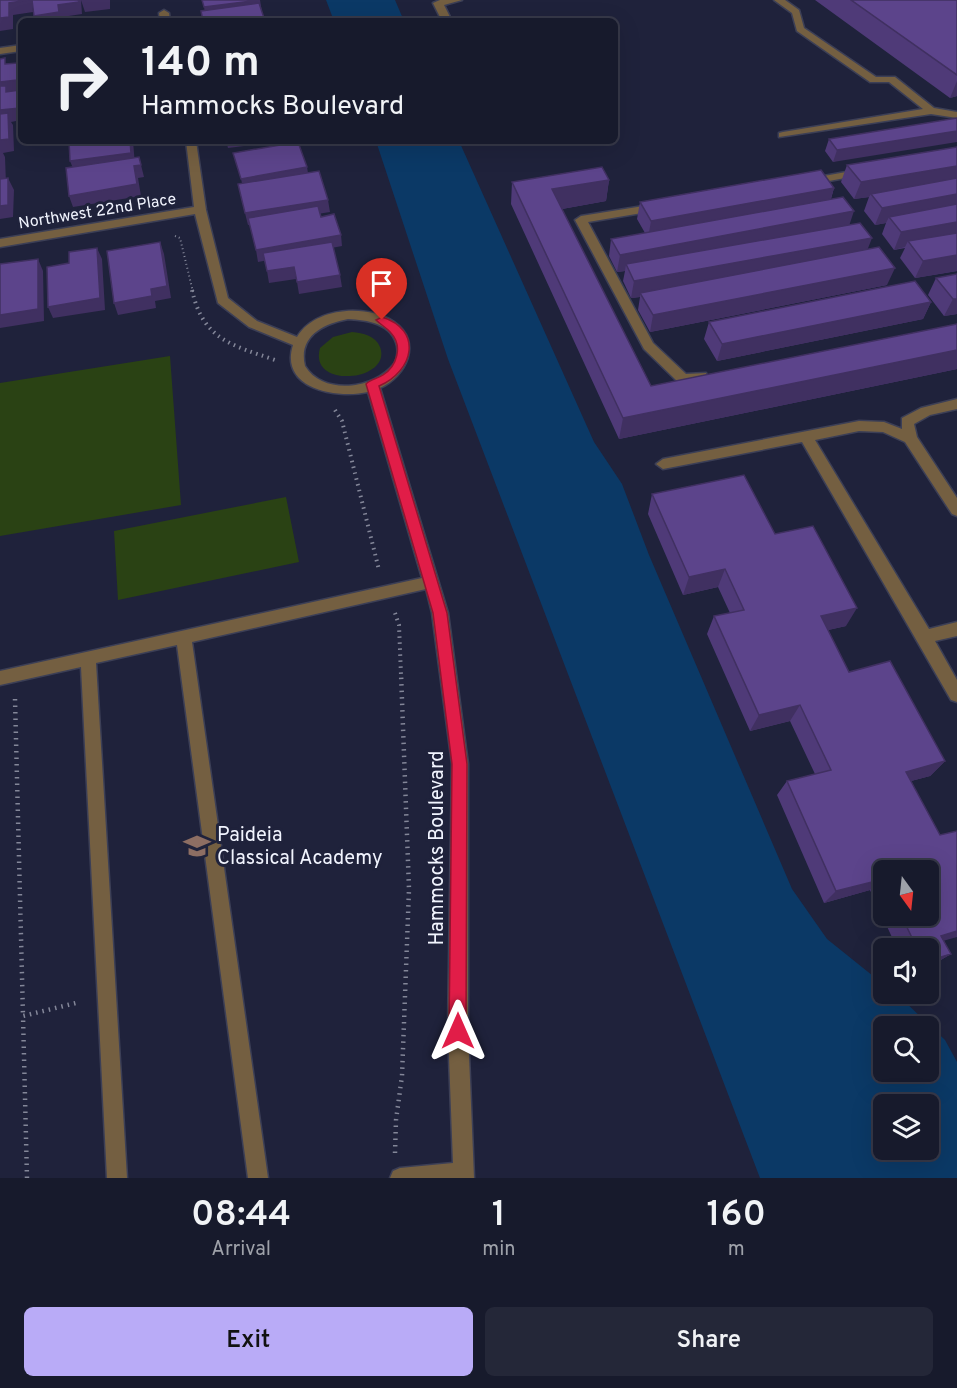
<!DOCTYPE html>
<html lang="en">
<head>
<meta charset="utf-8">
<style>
  :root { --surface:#171a2c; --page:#242738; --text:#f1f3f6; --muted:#9ea1a9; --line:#363848; --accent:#b9abf7 }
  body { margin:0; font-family:Overpass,sans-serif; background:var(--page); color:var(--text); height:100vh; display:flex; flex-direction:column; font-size:22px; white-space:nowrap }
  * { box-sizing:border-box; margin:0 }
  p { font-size:20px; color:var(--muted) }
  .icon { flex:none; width:33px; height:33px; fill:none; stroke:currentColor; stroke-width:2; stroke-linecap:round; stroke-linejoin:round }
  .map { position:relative; height:1178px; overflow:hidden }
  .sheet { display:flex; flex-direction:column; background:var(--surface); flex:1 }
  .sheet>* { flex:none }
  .guide { position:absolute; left:18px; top:18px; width:600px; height:126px; border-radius:9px; box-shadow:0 6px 24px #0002,0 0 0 2px var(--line); background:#171a2c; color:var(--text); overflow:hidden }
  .needle { width:39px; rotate:165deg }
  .fabs { position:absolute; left:873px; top:860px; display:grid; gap:12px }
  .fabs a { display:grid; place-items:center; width:66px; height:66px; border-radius:9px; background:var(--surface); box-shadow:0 6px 24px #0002,0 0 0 2px var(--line); font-size:30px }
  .pin { position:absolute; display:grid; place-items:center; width:51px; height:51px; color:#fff; margin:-62px -26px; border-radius:50% 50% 50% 0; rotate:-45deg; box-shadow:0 0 6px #0007 }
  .pin .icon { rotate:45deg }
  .me { position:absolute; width:66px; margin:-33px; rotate:0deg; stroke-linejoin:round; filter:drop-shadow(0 0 4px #0008) }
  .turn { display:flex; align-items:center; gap:21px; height:126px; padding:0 24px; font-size:27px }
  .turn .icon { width:78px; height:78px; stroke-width:2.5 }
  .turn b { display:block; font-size:42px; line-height:51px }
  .eta { display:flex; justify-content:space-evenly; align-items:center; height:102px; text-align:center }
  .eta b { font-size:36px; font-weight:600; line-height:42px }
  .action { display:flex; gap:12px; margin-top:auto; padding:12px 24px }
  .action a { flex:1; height:69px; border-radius:9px; background:var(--accent); color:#111; font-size:24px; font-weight:600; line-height:69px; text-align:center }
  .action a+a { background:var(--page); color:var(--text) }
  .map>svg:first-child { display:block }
  .green { fill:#2a4214 }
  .water { fill:#0b3966; fill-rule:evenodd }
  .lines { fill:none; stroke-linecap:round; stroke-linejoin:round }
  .minor-casing { stroke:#3c3f56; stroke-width:3 }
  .path-far2 { stroke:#848799; stroke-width:2; stroke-dasharray:1 3; stroke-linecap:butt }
  .path-far1 { stroke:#848799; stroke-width:4; stroke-dasharray:1.5 4.5; stroke-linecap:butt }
  .path { stroke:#848799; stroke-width:4.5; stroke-dasharray:1.5 5; stroke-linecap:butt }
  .minor { fill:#745f41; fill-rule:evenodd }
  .wall { fill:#4f3a78; fill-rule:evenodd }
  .shaded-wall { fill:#403061 }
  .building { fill:#5c448b; stroke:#403061; stroke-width:1.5 }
  .route { fill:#e11d48; stroke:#92132f; stroke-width:1.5 }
  .labels { text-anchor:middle; stroke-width:6; stroke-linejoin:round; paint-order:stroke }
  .far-street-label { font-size:16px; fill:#f1f4fe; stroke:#1f223b }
  .poi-label { font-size:20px; fill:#f1f4fe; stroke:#1f223b; text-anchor:start }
  .street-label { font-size:20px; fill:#f1f4fe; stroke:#1f223b }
</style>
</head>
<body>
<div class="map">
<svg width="957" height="1178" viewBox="0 0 957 1178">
  <rect width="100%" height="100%" fill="#1f223b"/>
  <path class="green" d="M 352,332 C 363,333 376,336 380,347 C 393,381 308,390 320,348 L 333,337 Z
    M 170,356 L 181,505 L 0,536 L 0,383 Z
    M 286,497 L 299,562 L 118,600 L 114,531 Z"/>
  <path class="water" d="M 326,0 L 395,0 L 404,21 L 334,21 Z
    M 376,141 L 459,141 L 594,442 L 622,484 L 649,555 L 792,889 L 827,939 L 883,984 L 884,993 L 895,993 L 903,1000 L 945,1040 L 957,1062 L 957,1178 L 760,1178 L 448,359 ZM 884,1026 L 928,1026 L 928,1071 L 884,1071 ZM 884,1104 L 928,1104 L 928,1149 L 884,1149 Z"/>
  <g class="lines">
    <defs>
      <path id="minor" d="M 440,0 L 462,0 L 444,5 L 452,21 L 442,21 L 433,3 Z
        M 774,0 L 785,0 L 799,10 L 804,28 L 876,77 L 895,77 L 934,108 L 957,112 L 957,118 L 931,114 L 779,137 L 779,133 L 783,132 L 923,109 L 889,82 L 870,82 L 797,31 L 792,13 Z
        M 164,10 L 169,13 L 170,21 L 160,21 L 159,13 Z
        M 21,45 L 21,51 L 0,54 L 0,48 Z
        M 186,141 L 196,141 L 206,210 L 228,298 L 257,321 L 297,337 C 315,307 367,304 394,322 C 423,342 406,376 380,388 L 448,613 L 468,764 L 468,1031 L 474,1178 L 390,1178 L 393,1171 L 400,1168 L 453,1163 L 448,1031 L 452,764 L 432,613 L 426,589 L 192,642 L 268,1178 L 248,1178 L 177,645 L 96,663 L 127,1178 L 107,1178 L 81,667 L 0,685 L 0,671 L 422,578 L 368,392 C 337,399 279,389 293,345 L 249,327 L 218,303 L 195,214 L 0,247 L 0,239 L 194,207 ZM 348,319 C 367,320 392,323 397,346 C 398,352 397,359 394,364 C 375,389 323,396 305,366 C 298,337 322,324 348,319 Z
        M 863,169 L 867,170 L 867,174 L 807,185 L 802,182 L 807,179 Z
        M 656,204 L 662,208 L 660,210 L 588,222 L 653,343 L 686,374 L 706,373 L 707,376 L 706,379 L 683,384 L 678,382 L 644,349 L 575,220 L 581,216 Z
        M 957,399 L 957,409 L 930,415 L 914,424 L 917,437 L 957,498 L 957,516 L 952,514 L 905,442 L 883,432 L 859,431 L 815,440 L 929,629 L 957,622 L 957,636 L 935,641 L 957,680 L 957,702 L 951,700 L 802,442 L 663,469 L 656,464 L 663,459 L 859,421 L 884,422 L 902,429 L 902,418 L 921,408 Z"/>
    </defs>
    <use href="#minor" class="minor-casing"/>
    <path class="path-far2" d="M 175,236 L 180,238 L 193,292"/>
    <path class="path-far1" d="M 192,290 C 203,340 232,345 275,360
      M 335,410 L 342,421 L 379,570
      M 395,613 L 399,625 L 401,675"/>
    <path class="path" d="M 15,699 L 23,1016
      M 395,1153 L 396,1120 L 402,1076 L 409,889 L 401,673
      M 27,1178 L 23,1016 L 80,1002"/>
    <use href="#minor" class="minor"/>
  </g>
  <path class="wall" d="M 815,0 L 957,0 L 957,96 L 950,98 Z
    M 957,118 L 833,162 L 825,151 L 829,139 Z
    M 957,147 L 957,271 L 915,278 L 900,258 L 905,248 L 894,250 L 882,234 L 886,223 L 875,225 L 864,211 L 869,197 L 854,199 L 841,182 L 847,165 Z
    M 609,180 L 606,201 L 562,209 L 651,386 L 957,324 L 957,369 L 619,439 L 511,204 L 512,182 Z
    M 834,188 L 831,199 L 867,250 L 887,285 L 650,332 L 638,310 L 640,297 L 631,298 L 623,281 L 625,271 L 617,272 L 609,256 L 611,239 L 645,233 L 637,219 L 640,202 Z
    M 957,274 L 957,314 L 944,316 L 928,295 L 936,278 Z
    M 931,302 L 923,319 L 717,361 L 704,339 L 709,322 Z
    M 652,494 L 775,534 L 846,626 L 828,630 L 849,672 L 945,761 L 930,776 L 911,781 L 944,941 L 951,954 L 934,964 L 928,965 L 928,948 L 897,948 L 870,890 L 824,903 L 777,795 L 787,781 L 815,774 L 790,721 L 750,731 L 707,634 L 714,616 L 730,613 L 718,587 L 683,595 L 648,514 ZM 884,870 L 928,915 L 884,915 Z"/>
  <path class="shaded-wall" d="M 29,0 L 32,0 L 33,12 L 13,15 L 13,29 L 0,31 L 0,18 L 9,3 Z
    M 78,0 L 81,0 L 82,14 L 62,17 L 62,21 L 36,21 L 34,16 L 58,5 Z
    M 81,0 L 110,0 L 110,9 L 85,12 Z
    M 260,0 L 262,12 L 206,19 L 204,7 Z
    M 18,63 L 21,71 L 21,120 L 11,122 L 13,125 L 14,151 L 3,153 L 5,157 L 6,184 L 0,185 L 0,82 Z
    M 957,81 L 957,96 L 950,98 Z
    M 957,131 L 957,142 L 833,162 L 837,150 Z
    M 130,141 L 133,141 L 135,165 L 75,173 L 70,161 Z
    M 226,141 L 283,141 L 228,148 Z
    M 139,157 L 144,177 L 138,178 L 141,196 L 73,207 L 69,196 L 134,166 Z
    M 957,166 L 957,182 L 871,194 L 869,197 L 854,199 L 861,182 Z
    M 307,167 L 309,179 L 244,191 L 241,179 Z
    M 8,178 L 14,190 L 13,217 L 0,219 L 0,206 Z
    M 609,180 L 606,201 L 551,211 L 552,189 Z
    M 834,188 L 829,205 L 648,238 L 651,221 Z
    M 957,194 L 957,209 L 889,217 L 886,223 L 875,225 L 882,208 Z
    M 328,200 L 330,212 L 248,225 L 245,213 Z
    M 854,211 L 848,229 L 626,264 L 625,271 L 617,272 L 620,255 Z
    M 957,222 L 957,238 L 908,241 L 905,247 L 894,250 L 901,232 Z
    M 341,235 L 342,246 L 258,262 L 256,250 Z
    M 872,238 L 865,256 L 640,293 L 640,297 L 631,298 L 634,281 Z
    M 160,242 L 164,254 L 171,298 L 155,301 L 156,308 L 118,315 L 114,303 L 151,289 Z
    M 97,248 L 102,259 L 105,310 L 53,318 L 48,307 Z
    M 957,255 L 957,271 L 915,278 L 923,261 Z
    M 38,259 L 43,271 L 44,321 L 0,328 L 0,315 Z
    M 294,267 L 296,279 L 269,283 L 267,271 Z
    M 895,268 L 887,285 L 650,332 L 653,315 Z
    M 340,275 L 342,287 L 299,294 L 297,282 Z
    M 953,299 L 957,299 L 957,314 L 944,316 Z
    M 931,302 L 923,319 L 717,361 L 722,344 Z
    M 957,350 L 957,369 L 619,439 L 623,418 Z
    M 725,569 L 718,587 L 683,595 L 689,577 Z
    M 857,608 L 846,626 L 811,634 L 821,616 Z
    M 800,705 L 790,721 L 750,731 L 759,715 Z
    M 945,761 L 930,776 L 892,786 L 906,772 Z
    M 884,879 L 870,890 L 824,903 L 836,891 Z
    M 957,931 L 957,937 L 925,946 L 941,936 Z
    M 951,954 L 934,964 L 928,965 L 928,961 Z"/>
  <path class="building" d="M 0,0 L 29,0 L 9,3 L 9,17 L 0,18 Z
    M 32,0 L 78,0 L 79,2 L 58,5 L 59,12 L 34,16 Z
    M 202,0 L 260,0 L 204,7 Z
    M 851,0 L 957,0 L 957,75 Z
    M 259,3 L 265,21 L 203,21 L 201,11 Z
    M 5,58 L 5,64 L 18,63 L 17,80 L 0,82 L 0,59 Z
    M 0,86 L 6,86 L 6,92 L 20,90 L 20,108 L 0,110 Z
    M 8,113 L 9,139 L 0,140 L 0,114 Z
    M 957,118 L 957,131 L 837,150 L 829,139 Z
    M 69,141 L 130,141 L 131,153 L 70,161 Z
    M 298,142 L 307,167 L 241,179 L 233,153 Z
    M 957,147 L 957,166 L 861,182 L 847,165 Z
    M 139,157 L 141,165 L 134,166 L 137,184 L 69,196 L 66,168 Z
    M 602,167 L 609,180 L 552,189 L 651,386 L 957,324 L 957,350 L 623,418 L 512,182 Z
    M 821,170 L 834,188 L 651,221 L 640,202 Z
    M 319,171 L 328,200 L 245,213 L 238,184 Z
    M 8,178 L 8,205 L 0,206 L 0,179 Z
    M 957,178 L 957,194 L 882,208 L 871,194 Z
    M 843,197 L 854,211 L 620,255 L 611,239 Z
    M 957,204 L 957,222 L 901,232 L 889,217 Z
    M 318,206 L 321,217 L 334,214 L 341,235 L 256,250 L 248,218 Z
    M 860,223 L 872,238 L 634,281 L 626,264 Z
    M 957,233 L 957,255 L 923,261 L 908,241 Z
    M 160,242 L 167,286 L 151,289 L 152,296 L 114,303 L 107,251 Z
    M 332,242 L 340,275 L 297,282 L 294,267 L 267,271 L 263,253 Z
    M 879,247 L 895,268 L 653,315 L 640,293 Z
    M 97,248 L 100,298 L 48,307 L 47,267 L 69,263 L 69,252 Z
    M 38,259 L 38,309 L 0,315 L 0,264 Z
    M 957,274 L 957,299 L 953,299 L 936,278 Z
    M 915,281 L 931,302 L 722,344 L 709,322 Z
    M 744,475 L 775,534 L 813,526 L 857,608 L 821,616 L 849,672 L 890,661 L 945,761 L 906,772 L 940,835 L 957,831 L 957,931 L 941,936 L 951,954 L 928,961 L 928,948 L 917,948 L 901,915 L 928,915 L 928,870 L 884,870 L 884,879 L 836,891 L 787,781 L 831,770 L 800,705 L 759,715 L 714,616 L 744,610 L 725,569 L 689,577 L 652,494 Z"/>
  <path class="route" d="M 382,317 C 423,330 414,371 379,386 L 447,613 L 467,764 L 466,1031 L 464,1037 L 458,1040 L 451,1037 L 449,1031 L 452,764 L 433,613 L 366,384 C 371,379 377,379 383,375 C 397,366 403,346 391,333 C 387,328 381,325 376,320 Z"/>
  <defs>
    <symbol id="school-bare" viewBox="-9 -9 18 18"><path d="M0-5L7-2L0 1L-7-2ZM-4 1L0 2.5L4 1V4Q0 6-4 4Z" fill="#8d6e63" stroke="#1f223b" stroke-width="2.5" paint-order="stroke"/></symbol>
  </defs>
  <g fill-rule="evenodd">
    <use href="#school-bare" x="178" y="827" width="38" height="38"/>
  </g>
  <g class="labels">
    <g class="far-street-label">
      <text transform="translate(97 210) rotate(-9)" y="6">Northwest 22nd Place</text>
    </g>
    <g class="poi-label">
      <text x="217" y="841">Paideia<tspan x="217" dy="23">Classical Academy</tspan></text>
    </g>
    <g class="street-label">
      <text transform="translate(436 848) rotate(-90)" y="7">Hammocks Boulevard</text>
    </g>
  </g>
</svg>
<div class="fabs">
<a><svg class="needle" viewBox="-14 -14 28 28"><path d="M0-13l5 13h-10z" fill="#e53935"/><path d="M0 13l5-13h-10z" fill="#9ea1a9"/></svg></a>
<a><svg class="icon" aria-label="sound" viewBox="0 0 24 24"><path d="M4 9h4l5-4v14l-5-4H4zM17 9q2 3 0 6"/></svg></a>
<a><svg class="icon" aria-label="search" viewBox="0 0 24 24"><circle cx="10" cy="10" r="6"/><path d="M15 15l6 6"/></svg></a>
<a><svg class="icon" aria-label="layers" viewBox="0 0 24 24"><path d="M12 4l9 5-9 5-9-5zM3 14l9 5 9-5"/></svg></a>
</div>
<div class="pin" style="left:382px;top:320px;background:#d93025"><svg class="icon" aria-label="arrive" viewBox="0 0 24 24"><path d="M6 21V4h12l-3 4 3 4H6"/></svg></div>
<svg class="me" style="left:458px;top:1031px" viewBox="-20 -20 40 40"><path d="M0-17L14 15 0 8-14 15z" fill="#e11d48" stroke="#fff" stroke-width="4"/></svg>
<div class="guide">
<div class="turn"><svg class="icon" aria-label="right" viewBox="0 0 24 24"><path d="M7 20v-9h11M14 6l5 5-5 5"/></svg><div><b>140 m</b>Hammocks Boulevard</div></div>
</div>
</div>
<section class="sheet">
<div class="eta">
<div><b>08:44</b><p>Arrival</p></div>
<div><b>1</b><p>min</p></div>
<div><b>160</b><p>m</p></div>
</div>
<div class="action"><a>Exit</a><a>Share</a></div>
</section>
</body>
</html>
